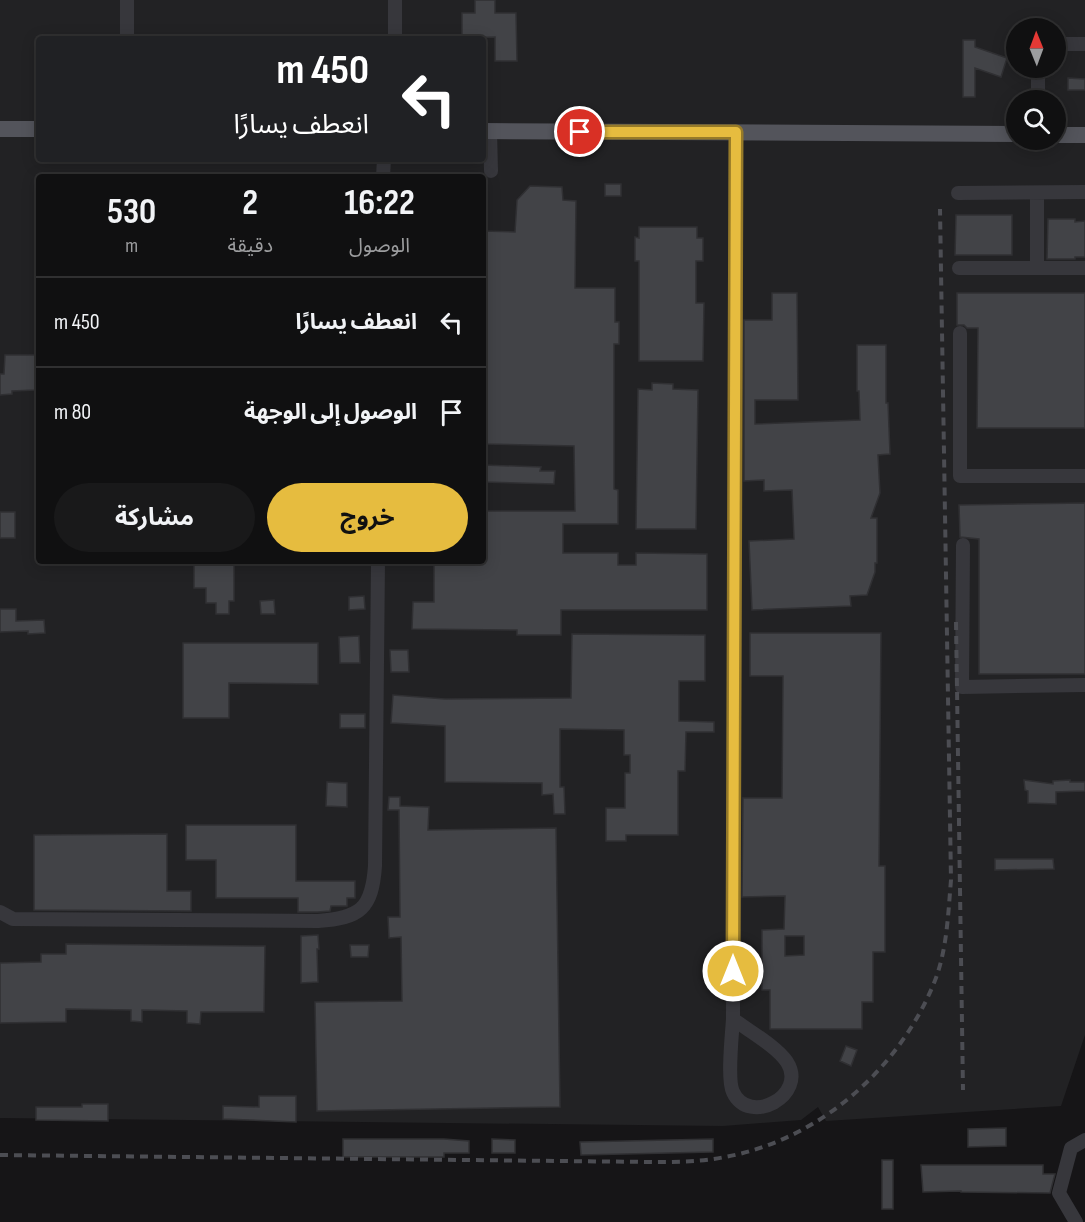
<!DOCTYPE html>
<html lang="ar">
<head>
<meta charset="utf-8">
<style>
  :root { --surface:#101011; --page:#19191a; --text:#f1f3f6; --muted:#9c9d9f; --line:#303031; --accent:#e6bc3f }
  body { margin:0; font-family:"Sofia Sans Condensed","Noto Sans Arabic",sans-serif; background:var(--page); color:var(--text); direction:rtl; height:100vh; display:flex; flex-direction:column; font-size:22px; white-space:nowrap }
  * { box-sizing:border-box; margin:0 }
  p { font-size:20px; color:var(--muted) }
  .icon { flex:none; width:33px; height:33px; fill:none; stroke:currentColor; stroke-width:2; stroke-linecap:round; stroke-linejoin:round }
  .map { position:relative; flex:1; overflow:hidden; direction:ltr }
  .sheet { position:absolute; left:36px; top:174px; width:450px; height:390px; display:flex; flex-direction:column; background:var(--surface); border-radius:6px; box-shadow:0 3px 15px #0003,0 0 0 2px var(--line); direction:rtl }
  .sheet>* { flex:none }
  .banner { position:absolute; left:36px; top:36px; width:450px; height:126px; border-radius:6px; box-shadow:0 3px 15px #0003,0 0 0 2px var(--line); direction:rtl; background:#202124; color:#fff; overflow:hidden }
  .needle { width:39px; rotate:359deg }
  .buttons { position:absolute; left:1006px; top:18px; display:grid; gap:12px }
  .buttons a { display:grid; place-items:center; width:60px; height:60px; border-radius:50%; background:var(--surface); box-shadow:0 3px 15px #0003,0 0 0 2px var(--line); font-size:30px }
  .pin { position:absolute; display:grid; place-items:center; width:51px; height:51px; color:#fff; margin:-26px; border:3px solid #fff; border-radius:50%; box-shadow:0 2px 6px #0007 }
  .me { position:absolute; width:66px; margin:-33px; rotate:0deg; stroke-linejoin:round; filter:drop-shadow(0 0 4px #0008) }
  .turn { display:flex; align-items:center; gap:21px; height:126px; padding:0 18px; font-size:27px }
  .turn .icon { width:78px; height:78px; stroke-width:2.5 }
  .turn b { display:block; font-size:42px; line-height:51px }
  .eta { display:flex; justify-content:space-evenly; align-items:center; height:102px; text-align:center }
  .eta b { font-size:36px; font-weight:700; line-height:42px }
  .action { display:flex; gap:12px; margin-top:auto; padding:12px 18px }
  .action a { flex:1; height:69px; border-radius:36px; background:var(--accent); color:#111; font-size:24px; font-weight:700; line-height:69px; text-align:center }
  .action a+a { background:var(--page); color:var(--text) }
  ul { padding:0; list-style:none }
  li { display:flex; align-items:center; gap:18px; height:90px; padding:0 18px; border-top:2px solid var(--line) }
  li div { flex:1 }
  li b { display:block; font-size:22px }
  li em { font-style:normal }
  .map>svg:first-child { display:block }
  .built { fill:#222224; fill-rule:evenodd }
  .building { fill:#424347; stroke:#303033; stroke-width:1.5; fill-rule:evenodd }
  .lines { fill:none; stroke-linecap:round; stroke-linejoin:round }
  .minor { stroke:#37373c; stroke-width:14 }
  .major { stroke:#53545b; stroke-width:16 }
  .rail { stroke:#4c4d53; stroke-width:4; stroke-dasharray:8 6; stroke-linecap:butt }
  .route-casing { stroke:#967a29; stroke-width:15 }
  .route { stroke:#e6bc3f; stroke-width:10 }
</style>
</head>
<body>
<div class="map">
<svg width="1085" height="1222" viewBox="0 0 1085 1222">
  <rect width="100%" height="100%" fill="#161517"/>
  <path class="built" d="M 0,0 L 1085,0 L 1085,1035 L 1061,1106 L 826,1121 L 818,1107 L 801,1120 L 723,1126 L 0,1118 ZM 1017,28 L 1056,28 L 1056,68 L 1017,68 ZM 39,39 L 483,39 L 483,159 L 39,159 ZM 1017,100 L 1056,100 L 1056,140 L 1017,140 ZM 39,177 L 483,177 L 483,561 L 39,561 Z"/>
  <path class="building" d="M 475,0 L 495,0 L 495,13 L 516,13 L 517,61 L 495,61 L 495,37 L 462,38 L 462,13 L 475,13 Z
    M 963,40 L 975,40 L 975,47 L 1007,58 L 1001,77 L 975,68 L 975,97 L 963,97 Z
    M 1068,78 L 1085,79 L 1085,90 L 1068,90 Z
    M 605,184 L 621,184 L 621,196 L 605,196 Z
    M 530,186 L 562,187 L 563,200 L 576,201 L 575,288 L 615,288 L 615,322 L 619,322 L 619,344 L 614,344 L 614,489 L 618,490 L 618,524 L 563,524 L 563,553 L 618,553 L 618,565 L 636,565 L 636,553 L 707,554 L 707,610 L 561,610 L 561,635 L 517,635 L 517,630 L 412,629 L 413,602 L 434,602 L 434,561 L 483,561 L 483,511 L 575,511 L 574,446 L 483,444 L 483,231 L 515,232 L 517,200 Z
    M 956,215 L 1012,215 L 1012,255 L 955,255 Z
    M 1048,219 L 1075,219 L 1075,222 L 1085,221 L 1085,257 L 1075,257 L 1075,259 L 1047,259 Z
    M 639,227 L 697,227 L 697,238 L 703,238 L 703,261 L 696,261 L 696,303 L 704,303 L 703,361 L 639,361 L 639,261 L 635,261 L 635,237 L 639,238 Z
    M 772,293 L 797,293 L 798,400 L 755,400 L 755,424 L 860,420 L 859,391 L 857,391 L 857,345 L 886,345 L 886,403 L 888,403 L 890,454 L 878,455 L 880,493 L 871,518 L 877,518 L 877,563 L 875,563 L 875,572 L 867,595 L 850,596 L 851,606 L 752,610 L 749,541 L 794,539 L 792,490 L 764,491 L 764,480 L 744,481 L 744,320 L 772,320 Z
    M 957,293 L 1085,293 L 1085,428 L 977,428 L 978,328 L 967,328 L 964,325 L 957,325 Z
    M 5,355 L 35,355 L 36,390 L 12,391 L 12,394 L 0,395 L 0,374 L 4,374 Z
    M 652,383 L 673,384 L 673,389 L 698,390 L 696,529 L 636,529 L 638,389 L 652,390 Z
    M 484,465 L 541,467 L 540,471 L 555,471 L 554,484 L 483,482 Z
    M 1085,503 L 1085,674 L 979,674 L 979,539 L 960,537 L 959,505 Z
    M 0,512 L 15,512 L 15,538 L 0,538 Z
    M 194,561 L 234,561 L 234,601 L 229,601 L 229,614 L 216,614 L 216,603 L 206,603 L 206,588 L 194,588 Z
    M 364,596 L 365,609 L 349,610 L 349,597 Z
    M 274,600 L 275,614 L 261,614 L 260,601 Z
    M 0,609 L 16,609 L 16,621 L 44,620 L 45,633 L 28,634 L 28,631 L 0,632 Z
    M 750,633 L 881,633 L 879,866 L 885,866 L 885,952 L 873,952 L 873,1002 L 862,1002 L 862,1029 L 770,1029 L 770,990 L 762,990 L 762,930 L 784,929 L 785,896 L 742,897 L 743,798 L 782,798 L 783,676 L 750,676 ZM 785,936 L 804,936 L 804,955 L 785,956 Z
    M 572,634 L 705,635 L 705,681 L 679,681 L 679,721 L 714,722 L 714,732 L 686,732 L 685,771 L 678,771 L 678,835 L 626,835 L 626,841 L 606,841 L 606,808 L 625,808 L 625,773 L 630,773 L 630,755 L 624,755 L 624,730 L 560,729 L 560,787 L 564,787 L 565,814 L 554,814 L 553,794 L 542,795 L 542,783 L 445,782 L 445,726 L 391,723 L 393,695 L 445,699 L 571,698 Z
    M 359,636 L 360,663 L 340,663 L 339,637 Z
    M 183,643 L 318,643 L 318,684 L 229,683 L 229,718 L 183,718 Z
    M 390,650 L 408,650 L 409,672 L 391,672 Z
    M 340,714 L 365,714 L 365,728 L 340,728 Z
    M 1024,780 L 1053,784 L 1053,781 L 1070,780 L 1070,782 L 1085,782 L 1085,791 L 1056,792 L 1056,804 L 1028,803 L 1028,791 L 1025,790 Z
    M 327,782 L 347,783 L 347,807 L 326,806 Z
    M 389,797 L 400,797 L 400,806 L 429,807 L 428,830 L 556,828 L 560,1107 L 317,1111 L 315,1002 L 402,1001 L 401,937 L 389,938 L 388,917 L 400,917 L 399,810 L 388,810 Z
    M 186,825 L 296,825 L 296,881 L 355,881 L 355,898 L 347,898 L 347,906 L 331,906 L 330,911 L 318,912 L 298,912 L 298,898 L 216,898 L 216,860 L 186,860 Z
    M 167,834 L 167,891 L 191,891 L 191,911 L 34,910 L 34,835 Z
    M 995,859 L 1053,859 L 1054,869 L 995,870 Z
    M 318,935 L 319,949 L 317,949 L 318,982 L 301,983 L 301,936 Z
    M 66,944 L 265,946 L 264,1012 L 201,1012 L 200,1024 L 187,1023 L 187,1011 L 142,1010 L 142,1022 L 131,1021 L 131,1010 L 66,1009 L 66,1022 L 0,1023 L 0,963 L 41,962 L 41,954 L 66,954 Z
    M 350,945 L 369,945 L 368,957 L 351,957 Z
    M 846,1046 L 857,1050 L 851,1066 L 840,1061 Z
    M 259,1096 L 296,1096 L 296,1122 L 223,1119 L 223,1106 L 259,1107 Z
    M 82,1104 L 108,1104 L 108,1121 L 36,1120 L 36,1107 L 82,1107 Z
    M 1006,1128 L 1006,1146 L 968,1147 L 968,1129 Z
    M 343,1139 L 444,1139 L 469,1141 L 469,1153 L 444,1153 L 444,1157 L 343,1157 Z
    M 492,1139 L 515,1140 L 515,1153 L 492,1153 Z
    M 713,1139 L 713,1152 L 581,1155 L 580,1142 Z
    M 882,1160 L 893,1160 L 893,1209 L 882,1209 Z
    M 921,1165 L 1043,1165 L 1043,1174 L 1055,1174 L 1050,1193 L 961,1192 L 961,1191 L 923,1192 Z"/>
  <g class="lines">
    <path class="minor" d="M 127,39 L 127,0
      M 395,39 L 395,0
      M 1056,44 L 1085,44
      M 1038,100 L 1038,68
      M 490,131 L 491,171
      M 383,177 L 384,159
      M 958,193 L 1085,192
      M 959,268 L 1085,268
      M 1037,268 L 1037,193
      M 960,333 L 960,476 L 1085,476
      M 963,545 L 962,687 L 1085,685
      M 0,912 L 13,919 L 318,921 C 360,918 372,909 375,866 L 378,561
      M 733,1019 C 749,1031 776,1046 787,1062 C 808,1095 749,1127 733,1092 C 727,1080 732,1035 733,1019 L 736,132
      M 1076,1222 L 1059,1193 L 1071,1148 L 1085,1140"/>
    <path class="major" d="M 0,129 L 39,129
      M 483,131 L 1017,134
      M 1056,135 L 1085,135"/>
    <path class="rail" d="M 956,622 L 963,1090
      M 0,1155 L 652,1162 C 676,1162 700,1162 725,1157 C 818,1140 898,1071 934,983 C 947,951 948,915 951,880 L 940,209"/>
  </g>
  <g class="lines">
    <defs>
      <path id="route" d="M 580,132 L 736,132 L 733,971"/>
    </defs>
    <use href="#route" class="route-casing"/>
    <use href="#route" class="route"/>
  </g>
</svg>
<div class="buttons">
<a><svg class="needle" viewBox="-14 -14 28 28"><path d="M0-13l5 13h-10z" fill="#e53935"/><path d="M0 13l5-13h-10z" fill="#9c9d9f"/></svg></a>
<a><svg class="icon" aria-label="search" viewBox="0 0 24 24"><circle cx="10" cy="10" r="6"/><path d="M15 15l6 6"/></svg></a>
</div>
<div class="pin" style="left:580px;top:132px;background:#d93025"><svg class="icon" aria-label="arrive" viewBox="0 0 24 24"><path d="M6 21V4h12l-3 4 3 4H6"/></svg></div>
<svg class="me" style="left:733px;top:971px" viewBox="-20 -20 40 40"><circle r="17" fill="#e6bc3f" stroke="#fff" stroke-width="3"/><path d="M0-11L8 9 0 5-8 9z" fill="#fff"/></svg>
<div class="banner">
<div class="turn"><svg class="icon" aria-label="left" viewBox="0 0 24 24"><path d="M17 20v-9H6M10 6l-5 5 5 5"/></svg><div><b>450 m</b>انعطف يسارًا</div></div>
</div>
<section class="sheet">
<div class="eta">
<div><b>16:22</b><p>الوصول</p></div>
<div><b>2</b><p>دقيقة</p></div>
<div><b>530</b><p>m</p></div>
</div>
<ul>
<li><svg class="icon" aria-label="left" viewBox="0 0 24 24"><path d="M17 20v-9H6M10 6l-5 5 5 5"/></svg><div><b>انعطف يسارًا</b></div><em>450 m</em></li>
<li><svg class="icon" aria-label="arrive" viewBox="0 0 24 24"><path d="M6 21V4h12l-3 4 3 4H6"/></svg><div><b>الوصول إلى الوجهة</b></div><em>80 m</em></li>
</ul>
<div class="action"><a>خروج</a><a>مشاركة</a></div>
</section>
</div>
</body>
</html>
